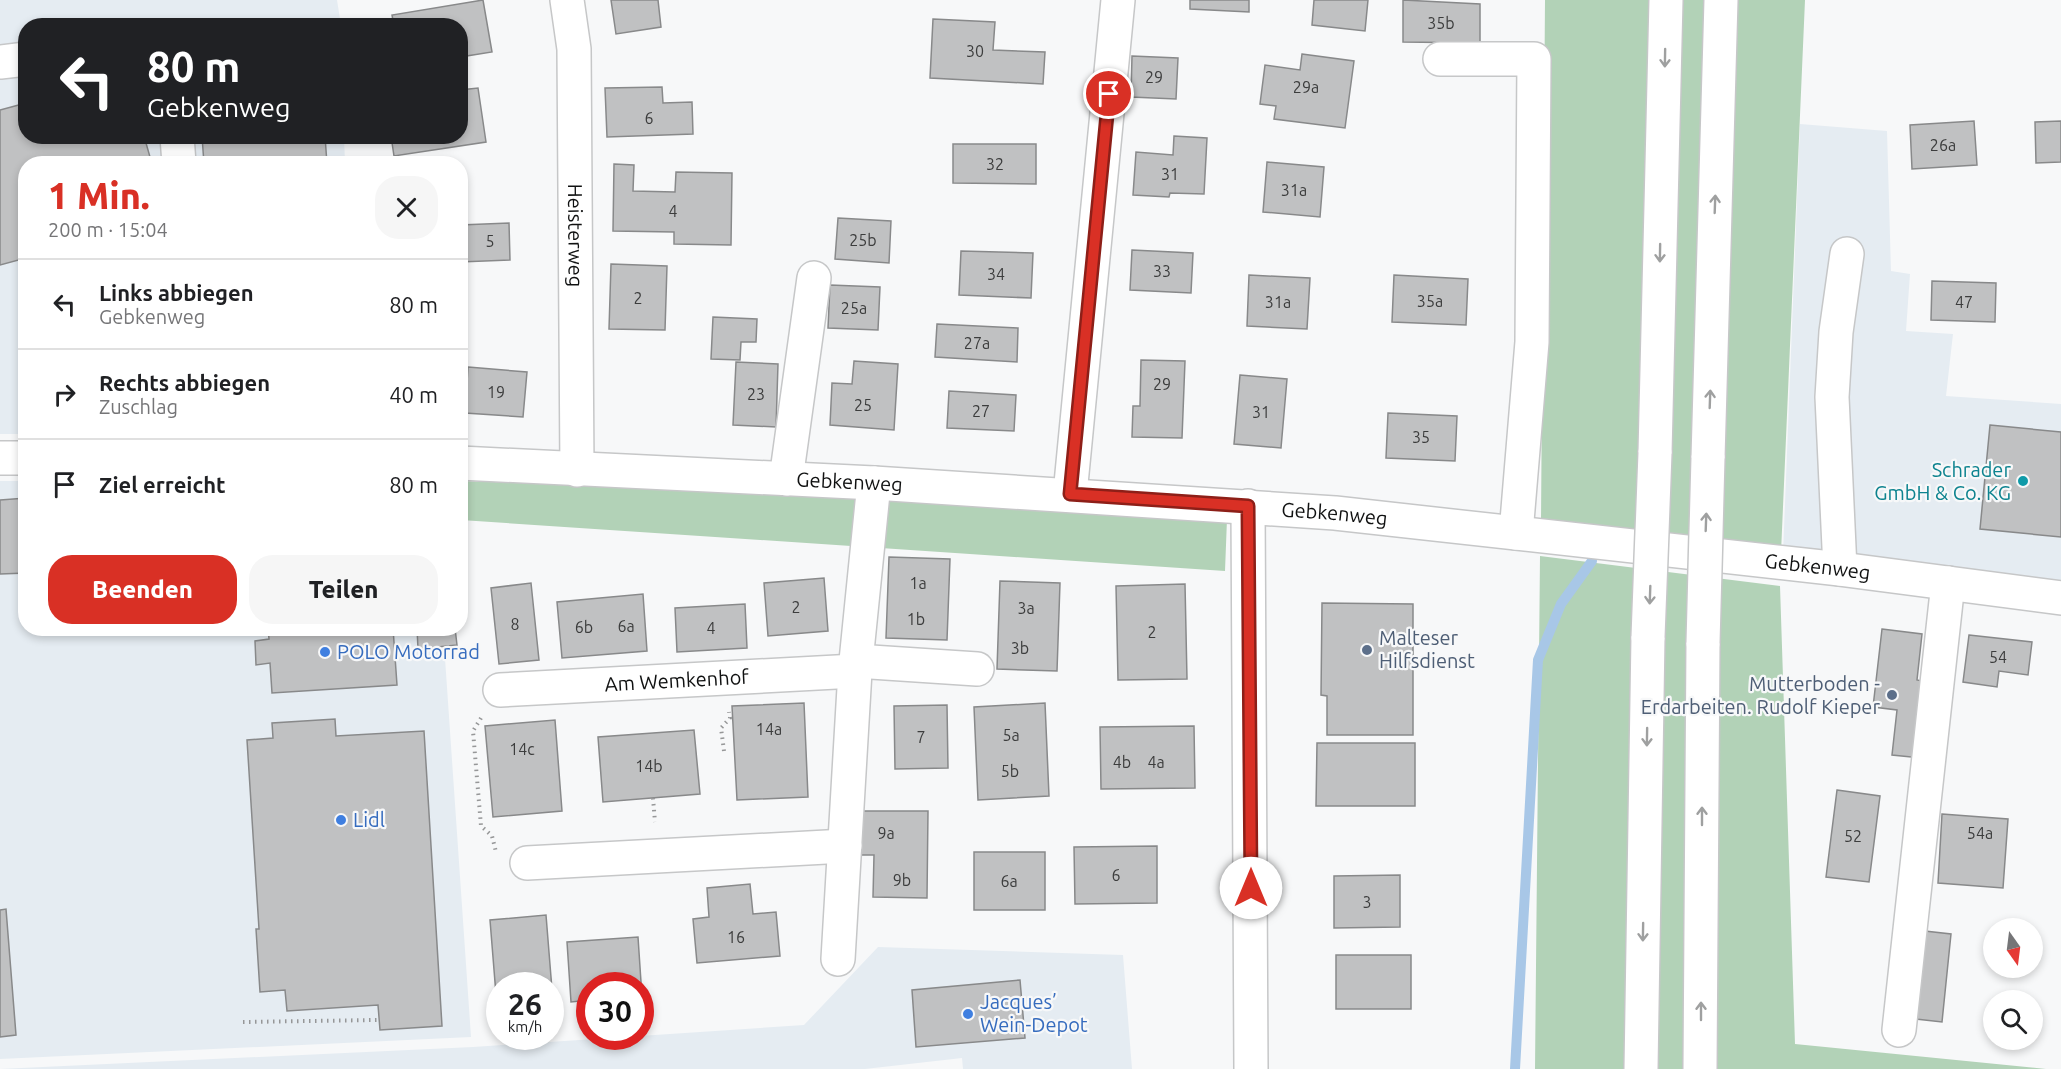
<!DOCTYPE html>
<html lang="de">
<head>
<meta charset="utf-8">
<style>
  :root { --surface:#fff; --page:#f6f6f6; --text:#202124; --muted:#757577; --line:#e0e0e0; --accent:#d93025 }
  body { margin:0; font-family:Ubuntu,sans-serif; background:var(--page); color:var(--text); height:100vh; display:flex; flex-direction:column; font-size:22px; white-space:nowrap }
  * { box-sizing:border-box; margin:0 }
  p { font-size:20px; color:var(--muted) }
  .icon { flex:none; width:33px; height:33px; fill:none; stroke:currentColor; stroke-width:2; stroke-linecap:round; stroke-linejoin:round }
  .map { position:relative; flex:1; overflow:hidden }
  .sheet { position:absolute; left:18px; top:156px; width:450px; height:480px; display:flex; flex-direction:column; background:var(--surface); border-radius:24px; box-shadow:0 3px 9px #0003 }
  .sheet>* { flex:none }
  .guide { position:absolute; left:18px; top:18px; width:450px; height:126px; border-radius:24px; box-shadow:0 3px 9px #0003; background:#202124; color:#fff; overflow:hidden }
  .needle { width:39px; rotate:166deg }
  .fabs { position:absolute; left:1983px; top:918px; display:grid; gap:12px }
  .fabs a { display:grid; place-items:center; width:60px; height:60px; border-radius:50%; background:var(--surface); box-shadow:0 3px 9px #0003; font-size:30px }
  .speed { position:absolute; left:486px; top:972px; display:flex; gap:12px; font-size:30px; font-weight:700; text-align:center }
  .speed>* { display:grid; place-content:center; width:78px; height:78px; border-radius:50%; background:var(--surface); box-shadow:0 3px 9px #0003; line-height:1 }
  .speed small { font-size:15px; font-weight:400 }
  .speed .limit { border:9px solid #d22; background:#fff; color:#111 }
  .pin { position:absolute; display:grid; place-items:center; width:51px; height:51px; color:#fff; margin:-26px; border:3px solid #fff; border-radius:50%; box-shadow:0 2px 6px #0007 }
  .me { position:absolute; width:66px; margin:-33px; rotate:0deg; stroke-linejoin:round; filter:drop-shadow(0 0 4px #0008) }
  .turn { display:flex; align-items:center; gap:21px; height:126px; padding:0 30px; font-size:27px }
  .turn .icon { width:78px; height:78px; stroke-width:2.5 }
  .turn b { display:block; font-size:42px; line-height:51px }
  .round { display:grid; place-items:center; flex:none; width:63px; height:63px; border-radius:24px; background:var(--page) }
  .summary { display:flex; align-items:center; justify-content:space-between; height:102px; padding:0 30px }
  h1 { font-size:36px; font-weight:800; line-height:45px; color:var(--accent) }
  .button { display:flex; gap:12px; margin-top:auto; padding:12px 30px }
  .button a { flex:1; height:69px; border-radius:24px; background:var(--accent); color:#fff; font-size:24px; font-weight:800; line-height:69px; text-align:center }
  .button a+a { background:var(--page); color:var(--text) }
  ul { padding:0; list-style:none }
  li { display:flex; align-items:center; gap:18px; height:90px; padding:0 30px; border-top:2px solid var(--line) }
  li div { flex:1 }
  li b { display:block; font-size:22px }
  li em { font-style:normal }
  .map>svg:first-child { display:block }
  .built { fill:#e5ecf2 }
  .green { fill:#b2d2b7 }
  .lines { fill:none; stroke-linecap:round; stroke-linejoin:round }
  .stream { stroke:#a8c7e7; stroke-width:10 }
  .building { fill:#c0c1c2; stroke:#88898a; stroke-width:1.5 }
  .minor-casing { stroke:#c6c7c8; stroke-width:36 }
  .highway-casing { stroke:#c6c7c8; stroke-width:36 }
  .path { stroke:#969798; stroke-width:4; stroke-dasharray:1.5 4.5; stroke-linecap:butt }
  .minor { stroke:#fff; stroke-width:33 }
  .highway { stroke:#fff; stroke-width:33 }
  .highway-bridge-casing { stroke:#c6c7c8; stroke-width:36; stroke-linecap:butt }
  .highway-bridge { stroke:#fff; stroke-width:33 }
  .oneway { stroke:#9fa0a0 }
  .route-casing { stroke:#8d1f18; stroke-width:15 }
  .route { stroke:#d93025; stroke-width:10 }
  .culture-dot { fill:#0f9aa8; stroke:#f7f8f9; stroke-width:2 }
  .service-dot { fill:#5c6f8a; stroke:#f7f8f9; stroke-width:2 }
  .shop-dot { fill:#3f7fe0; stroke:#f7f8f9; stroke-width:2 }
  .labels { text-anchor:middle; stroke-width:4.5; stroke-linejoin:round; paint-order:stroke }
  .number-label { font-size:16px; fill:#3c3d3d }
  .street-label { font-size:20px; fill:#101111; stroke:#f7f8f9 }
  .culture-label { font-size:20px; fill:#0d838f; stroke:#f7f8f9; text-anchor:end }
  .service-label { font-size:20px; fill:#4e5e75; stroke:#f7f8f9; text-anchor:start }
  .shop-label { font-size:20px; fill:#366cbe; stroke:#f7f8f9; text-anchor:start }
</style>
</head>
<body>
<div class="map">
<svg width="2061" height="1069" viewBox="0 0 2061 1069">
  <rect width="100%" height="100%" fill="#f7f8f9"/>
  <path class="built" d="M 0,0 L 337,0 L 341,25 L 26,26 L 26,136 L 344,137 L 345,163 L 26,164 L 25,434 L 0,434 Z
    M 1800,124 L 1887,131 L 1891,271 L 1910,274 L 1906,331 L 1953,334 L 1946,396 L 2061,404 L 2061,600 L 1783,554 Z
    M 0,481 L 25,481 L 26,628 L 443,629 L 471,1037 L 0,1059 Z
    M 878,947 L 1123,955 L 1132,1069 L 963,1069 L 962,1058 L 865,1069 L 0,1069 L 473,1047 L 804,1025 Z"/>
  <path class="green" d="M 1545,0 L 1805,0 L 1781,553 L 1541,521 Z
    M 460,481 L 874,494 L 1227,519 L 1225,571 L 461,520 Z
    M 1540,556 L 1780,586 L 1795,1044 L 2046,1069 L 1535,1069 Z"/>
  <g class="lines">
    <path class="stream" d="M 1515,1069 L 1538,660 L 1561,604 L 1592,561"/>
  </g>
  <path class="building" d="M 483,0 L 492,52 L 460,57 L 460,26 L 394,26 L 392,15 Z
    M 611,0 L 658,0 L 661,27 L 616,34 Z
    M 1190,0 L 1249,0 L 1249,12 L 1190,9 Z
    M 1314,0 L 1368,0 L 1365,31 L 1312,25 Z
    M 1403,0 L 1480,4 L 1480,43 L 1403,42 Z
    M 933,19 L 995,22 L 993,50 L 1045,52 L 1043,84 L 930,78 Z
    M 1302,54 L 1354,61 L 1345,128 L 1274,119 L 1276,106 L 1260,104 L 1265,65 L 1300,70 Z
    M 1132,56 L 1178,58 L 1176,99 L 1131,97 Z
    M 662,87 L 663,103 L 692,102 L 693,134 L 607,137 L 605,88 Z
    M 478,88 L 486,142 L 394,156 L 391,136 L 460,136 L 460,90 Z
    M 26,103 L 26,136 L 144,136 L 152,164 L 26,164 L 26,258 L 0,265 L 0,110 Z
    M 1974,121 L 1977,165 L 1912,169 L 1910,125 Z
    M 2061,121 L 2061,162 L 2036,163 L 2035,122 Z
    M 202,136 L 325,136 L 327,164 L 204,164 Z
    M 1174,136 L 1207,138 L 1204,194 L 1170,193 L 1169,197 L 1133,195 L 1136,152 L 1173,155 Z
    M 953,144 L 1036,144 L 1036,184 L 953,183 Z
    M 1267,162 L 1324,167 L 1320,217 L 1263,212 Z
    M 614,164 L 634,165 L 633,191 L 675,192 L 676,172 L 732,173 L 731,245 L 674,244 L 674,232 L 613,231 Z
    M 838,218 L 891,221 L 889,263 L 835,259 Z
    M 509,223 L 510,260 L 460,262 L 460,225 Z
    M 1132,250 L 1193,253 L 1191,293 L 1130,290 Z
    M 961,251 L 1033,253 L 1031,298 L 959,295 Z
    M 611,264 L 667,266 L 665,330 L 609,329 Z
    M 1249,275 L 1310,278 L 1307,329 L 1247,326 Z
    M 1394,275 L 1468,279 L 1466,325 L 1392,322 Z
    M 1932,281 L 1996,283 L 1995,322 L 1931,320 Z
    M 830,285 L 880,287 L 878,330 L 828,328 Z
    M 713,317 L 757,319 L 756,342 L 741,342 L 740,360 L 711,359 Z
    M 937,324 L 1018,328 L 1017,362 L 935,357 Z
    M 1141,360 L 1185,361 L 1182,438 L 1132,437 L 1133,406 L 1140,406 Z
    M 854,361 L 898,364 L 894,430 L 830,425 L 832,383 L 852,384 Z
    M 736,362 L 778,364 L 776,427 L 733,425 Z
    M 468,367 L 527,372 L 523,417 L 465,413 Z
    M 1240,375 L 1287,379 L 1281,448 L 1234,444 Z
    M 949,391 L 1016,395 L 1014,431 L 947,428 Z
    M 1388,413 L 1457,416 L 1455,461 L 1386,458 Z
    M 1990,425 L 2061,432 L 2061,537 L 1980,529 Z
    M 26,498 L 26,573 L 0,574 L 0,500 Z
    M 889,557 L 950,559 L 947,640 L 886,638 Z
    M 824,578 L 828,631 L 768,636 L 764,583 Z
    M 1000,581 L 1060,583 L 1057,671 L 997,669 Z
    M 531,583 L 539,660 L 499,664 L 491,588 Z
    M 1185,584 L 1187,679 L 1118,680 L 1116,586 Z
    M 643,594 L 647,651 L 562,658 L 557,602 Z
    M 1322,603 L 1413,604 L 1413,735 L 1327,735 L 1327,696 L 1321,695 Z
    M 745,604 L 747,648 L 677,652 L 675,608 Z
    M 268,628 L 393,628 L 397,685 L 272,693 L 270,663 L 256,665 L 255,641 L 269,639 Z
    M 417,628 L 455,628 L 457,645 L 418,649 Z
    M 1882,629 L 1922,634 L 1917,680 L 1922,681 L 1921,758 L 1892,755 L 1897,710 L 1873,707 Z
    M 1969,635 L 2032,642 L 2028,675 L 1999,671 L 1997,687 L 1963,682 Z
    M 804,703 L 808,797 L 737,800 L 732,706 Z
    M 1045,703 L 1049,796 L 978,800 L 974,707 Z
    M 947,705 L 948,768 L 895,769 L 894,706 Z
    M 335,719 L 336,736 L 424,731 L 442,1026 L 380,1030 L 378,1005 L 287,1011 L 285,990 L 260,992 L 256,929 L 259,929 L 247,740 L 273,738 L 272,723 Z
    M 555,720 L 562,811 L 493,817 L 485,726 Z
    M 1194,726 L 1195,788 L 1101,789 L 1100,727 Z
    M 694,730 L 700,794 L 603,802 L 598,737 Z
    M 1317,743 L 1415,743 L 1415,806 L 1316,806 Z
    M 1837,790 L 1880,796 L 1869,882 L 1826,877 Z
    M 862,811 L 928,811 L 927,898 L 873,897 L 874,855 L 861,855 Z
    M 1942,814 L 2008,819 L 2003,888 L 1938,883 Z
    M 1157,846 L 1157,903 L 1075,904 L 1074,847 Z
    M 974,852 L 1045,852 L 1045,910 L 974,910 Z
    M 1400,875 L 1400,927 L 1334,928 L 1334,876 Z
    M 750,884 L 753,914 L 776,912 L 780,956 L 697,963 L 693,919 L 709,917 L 707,888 Z
    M 6,909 L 16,1035 L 0,1037 L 0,910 Z
    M 546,915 L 553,1002 L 550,1002 L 550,986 L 500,986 L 497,1007 L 490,920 Z
    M 1916,930 L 1951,934 L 1942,1022 L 1907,1018 Z
    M 638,937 L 642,997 L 640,986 L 590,986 L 590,1000 L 571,1002 L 567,942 Z
    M 1336,955 L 1411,955 L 1411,1009 L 1336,1009 Z
    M 1020,980 L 1025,1038 L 916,1047 L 912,990 Z"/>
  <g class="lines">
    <defs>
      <g id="minor">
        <path id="s1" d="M 567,0 L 574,49 L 577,470"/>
        <path d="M 1440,59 L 1534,59 L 1532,342 L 1516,533"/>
        <path d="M 0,62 L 26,59"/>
        <path d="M 177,136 L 179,164"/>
        <path d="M 0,458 L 26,458"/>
        <path id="s2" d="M 460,463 L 874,483 L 1335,513 L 1840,569 L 2061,598"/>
        <path d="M 786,479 L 814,278"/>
        <path d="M 1070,494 L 1118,0"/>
        <path d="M 1248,506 L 1251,1069"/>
        <path d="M 1840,569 L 1832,397 L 1836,332 L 1847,254"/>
        <path d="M 856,661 L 977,669"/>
        <path id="s3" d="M 500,690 L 855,671"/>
        <path d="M 527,863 L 845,846"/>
        <path d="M 838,959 L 855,671 L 874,483"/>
        <path d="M 1899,1030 L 1948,583"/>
      </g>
      <path id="highway" d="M 1655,453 L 1666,0
        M 1708,458 L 1721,0
        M 1641,1069 L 1648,637
        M 1700,1069 L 1703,643"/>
    </defs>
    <use href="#minor" class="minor-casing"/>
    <use href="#highway" class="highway-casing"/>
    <path class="path" d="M 481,718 L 473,731 L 481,826 L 492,836 L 496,852
      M 724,751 L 721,728 L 730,718 L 729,712
      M 653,798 L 655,822
      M 243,1022 L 377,1020"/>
    <use href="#minor" class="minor"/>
    <use href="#highway" class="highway"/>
    <defs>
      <path id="highway-bridge" d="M 1648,637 L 1655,453
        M 1703,643 L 1708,458"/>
    </defs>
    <use href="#highway-bridge" class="highway-bridge-casing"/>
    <use href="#highway-bridge" class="highway-bridge"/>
  </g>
  <defs><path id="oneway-shaft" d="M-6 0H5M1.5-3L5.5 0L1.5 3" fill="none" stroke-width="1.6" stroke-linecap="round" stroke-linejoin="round" transform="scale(1.5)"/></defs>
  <g class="oneway">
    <use href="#oneway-shaft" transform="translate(1665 58) rotate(91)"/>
    <use href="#oneway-shaft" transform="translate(1715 204) rotate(-88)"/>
    <use href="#oneway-shaft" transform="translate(1660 253) rotate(91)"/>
    <use href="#oneway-shaft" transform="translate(1710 399) rotate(-88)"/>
    <use href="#oneway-shaft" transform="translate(1706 522) rotate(-88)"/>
    <use href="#oneway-shaft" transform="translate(1650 595) rotate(92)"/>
    <use href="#oneway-shaft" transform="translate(1647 737) rotate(91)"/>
    <use href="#oneway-shaft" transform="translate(1702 816) rotate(-90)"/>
    <use href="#oneway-shaft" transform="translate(1643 932) rotate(91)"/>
    <use href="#oneway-shaft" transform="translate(1701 1011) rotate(-90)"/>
  </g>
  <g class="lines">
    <defs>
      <path id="route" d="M 1109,94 L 1070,494 L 1248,506 L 1251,888"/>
    </defs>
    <use href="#route" class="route-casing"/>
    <use href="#route" class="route"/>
  </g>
  <circle class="culture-dot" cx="2023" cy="481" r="6"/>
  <g class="service-dot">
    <circle cx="1367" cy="650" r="6"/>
    <circle cx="1892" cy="695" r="6"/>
  </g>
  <g class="shop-dot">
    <circle cx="325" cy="652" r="6"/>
    <circle cx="341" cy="820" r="6"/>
    <circle cx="968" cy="1014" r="6"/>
  </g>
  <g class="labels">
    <g class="number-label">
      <text x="1441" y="29">35b</text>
      <text x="975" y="57">30</text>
      <text x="1154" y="83">29</text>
      <text x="1306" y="93">29a</text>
      <text x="649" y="124">6</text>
      <text x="1943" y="151">26a</text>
      <text x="995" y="170">32</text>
      <text x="1170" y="180">31</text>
      <text x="1294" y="196">31a</text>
      <text x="673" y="217">4</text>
      <text x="863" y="246">25b</text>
      <text x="490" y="247">5</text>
      <text x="1162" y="277">33</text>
      <text x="996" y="280">34</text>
      <text x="638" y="304">2</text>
      <text x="1430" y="307">35a</text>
      <text x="1278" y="308">31a</text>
      <text x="1964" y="308">47</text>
      <text x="854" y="314">25a</text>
      <text x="977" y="349">27a</text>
      <text x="1162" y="390">29</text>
      <text x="496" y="398">19</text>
      <text x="756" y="400">23</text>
      <text x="863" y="411">25</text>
      <text x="981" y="417">27</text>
      <text x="1261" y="418">31</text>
      <text x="1421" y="443">35</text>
      <text x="918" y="589">1a</text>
      <text x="796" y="613">2</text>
      <text x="1026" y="614">3a</text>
      <text x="916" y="625">1b</text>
      <text x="515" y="630">8</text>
      <text x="626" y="632">6a</text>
      <text x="584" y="633">6b</text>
      <text x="711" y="634">4</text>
      <text x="1152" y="638">2</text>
      <text x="1020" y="654">3b</text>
      <text x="1998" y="663">54</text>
      <text x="769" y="735">14a</text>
      <text x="1011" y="741">5a</text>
      <text x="921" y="743">7</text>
      <text x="522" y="755">14c</text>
      <text x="1122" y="768">4b</text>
      <text x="1156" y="768">4a</text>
      <text x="649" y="772">14b</text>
      <text x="1010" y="777">5b</text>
      <text x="886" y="839">9a</text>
      <text x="1980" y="839">54a</text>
      <text x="1853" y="842">52</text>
      <text x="1116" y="881">6</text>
      <text x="902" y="886">9b</text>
      <text x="1009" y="887">6a</text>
      <text x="1367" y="908">3</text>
      <text x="736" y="943">16</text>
    </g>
    <g class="street-label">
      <text dy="7" stroke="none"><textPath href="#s1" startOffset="236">Heisterweg</textPath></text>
      <text dy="7" stroke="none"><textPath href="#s2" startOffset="390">Gebkenweg</textPath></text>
      <text dy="7" stroke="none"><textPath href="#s2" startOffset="876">Gebkenweg</textPath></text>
      <text dy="7" stroke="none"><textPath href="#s2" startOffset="1362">Gebkenweg</textPath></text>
      <text dy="7" stroke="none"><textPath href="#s3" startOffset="177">Am Wemkenhof</textPath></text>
    </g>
    <g class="culture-label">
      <text x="2011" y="477">Schrader<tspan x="2011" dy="23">GmbH &amp; Co. KG</tspan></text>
    </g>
    <g class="service-label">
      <text x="1379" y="645">Malteser<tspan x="1379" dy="23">Hilfsdienst</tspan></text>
      <text x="1880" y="691" text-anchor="end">Mutterboden -<tspan x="1880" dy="23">Erdarbeiten. Rudolf Kieper</tspan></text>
    </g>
    <g class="shop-label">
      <text x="337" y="659">POLO Motorrad</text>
      <text x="353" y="827">Lidl</text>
      <text x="980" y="1009">Jacques’<tspan x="980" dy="23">Wein-Depot</tspan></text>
    </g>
  </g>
</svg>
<div class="fabs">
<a><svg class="needle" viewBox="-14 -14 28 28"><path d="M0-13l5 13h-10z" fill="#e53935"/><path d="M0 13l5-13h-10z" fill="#757577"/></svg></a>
<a><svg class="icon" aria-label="search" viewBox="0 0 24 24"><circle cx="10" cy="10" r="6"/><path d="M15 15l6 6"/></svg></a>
</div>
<div class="speed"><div>26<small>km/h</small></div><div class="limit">30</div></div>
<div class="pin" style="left:1109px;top:94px;background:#d93025"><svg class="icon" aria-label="arrive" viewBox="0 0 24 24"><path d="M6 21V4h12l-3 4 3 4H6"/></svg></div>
<svg class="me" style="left:1251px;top:888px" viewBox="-20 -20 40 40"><circle r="19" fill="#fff"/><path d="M0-13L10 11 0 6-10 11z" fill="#d93025"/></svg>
<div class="guide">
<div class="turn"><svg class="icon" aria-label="left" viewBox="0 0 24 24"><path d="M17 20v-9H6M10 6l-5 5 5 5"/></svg><div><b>80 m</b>Gebkenweg</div></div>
</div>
<section class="sheet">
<div class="summary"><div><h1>1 Min.</h1><p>200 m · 15:04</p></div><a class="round"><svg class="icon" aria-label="close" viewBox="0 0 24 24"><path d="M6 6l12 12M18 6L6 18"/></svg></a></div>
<ul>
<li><svg class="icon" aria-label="left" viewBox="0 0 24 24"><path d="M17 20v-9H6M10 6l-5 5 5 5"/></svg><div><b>Links abbiegen</b><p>Gebkenweg</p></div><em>80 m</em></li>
<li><svg class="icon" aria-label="right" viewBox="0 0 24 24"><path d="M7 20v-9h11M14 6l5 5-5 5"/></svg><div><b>Rechts abbiegen</b><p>Zuschlag</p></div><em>40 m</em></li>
<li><svg class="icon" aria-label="arrive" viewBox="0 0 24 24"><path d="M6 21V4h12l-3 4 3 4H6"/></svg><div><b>Ziel erreicht</b></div><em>80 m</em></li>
</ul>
<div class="button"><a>Beenden</a><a>Teilen</a></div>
</section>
</div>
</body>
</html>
